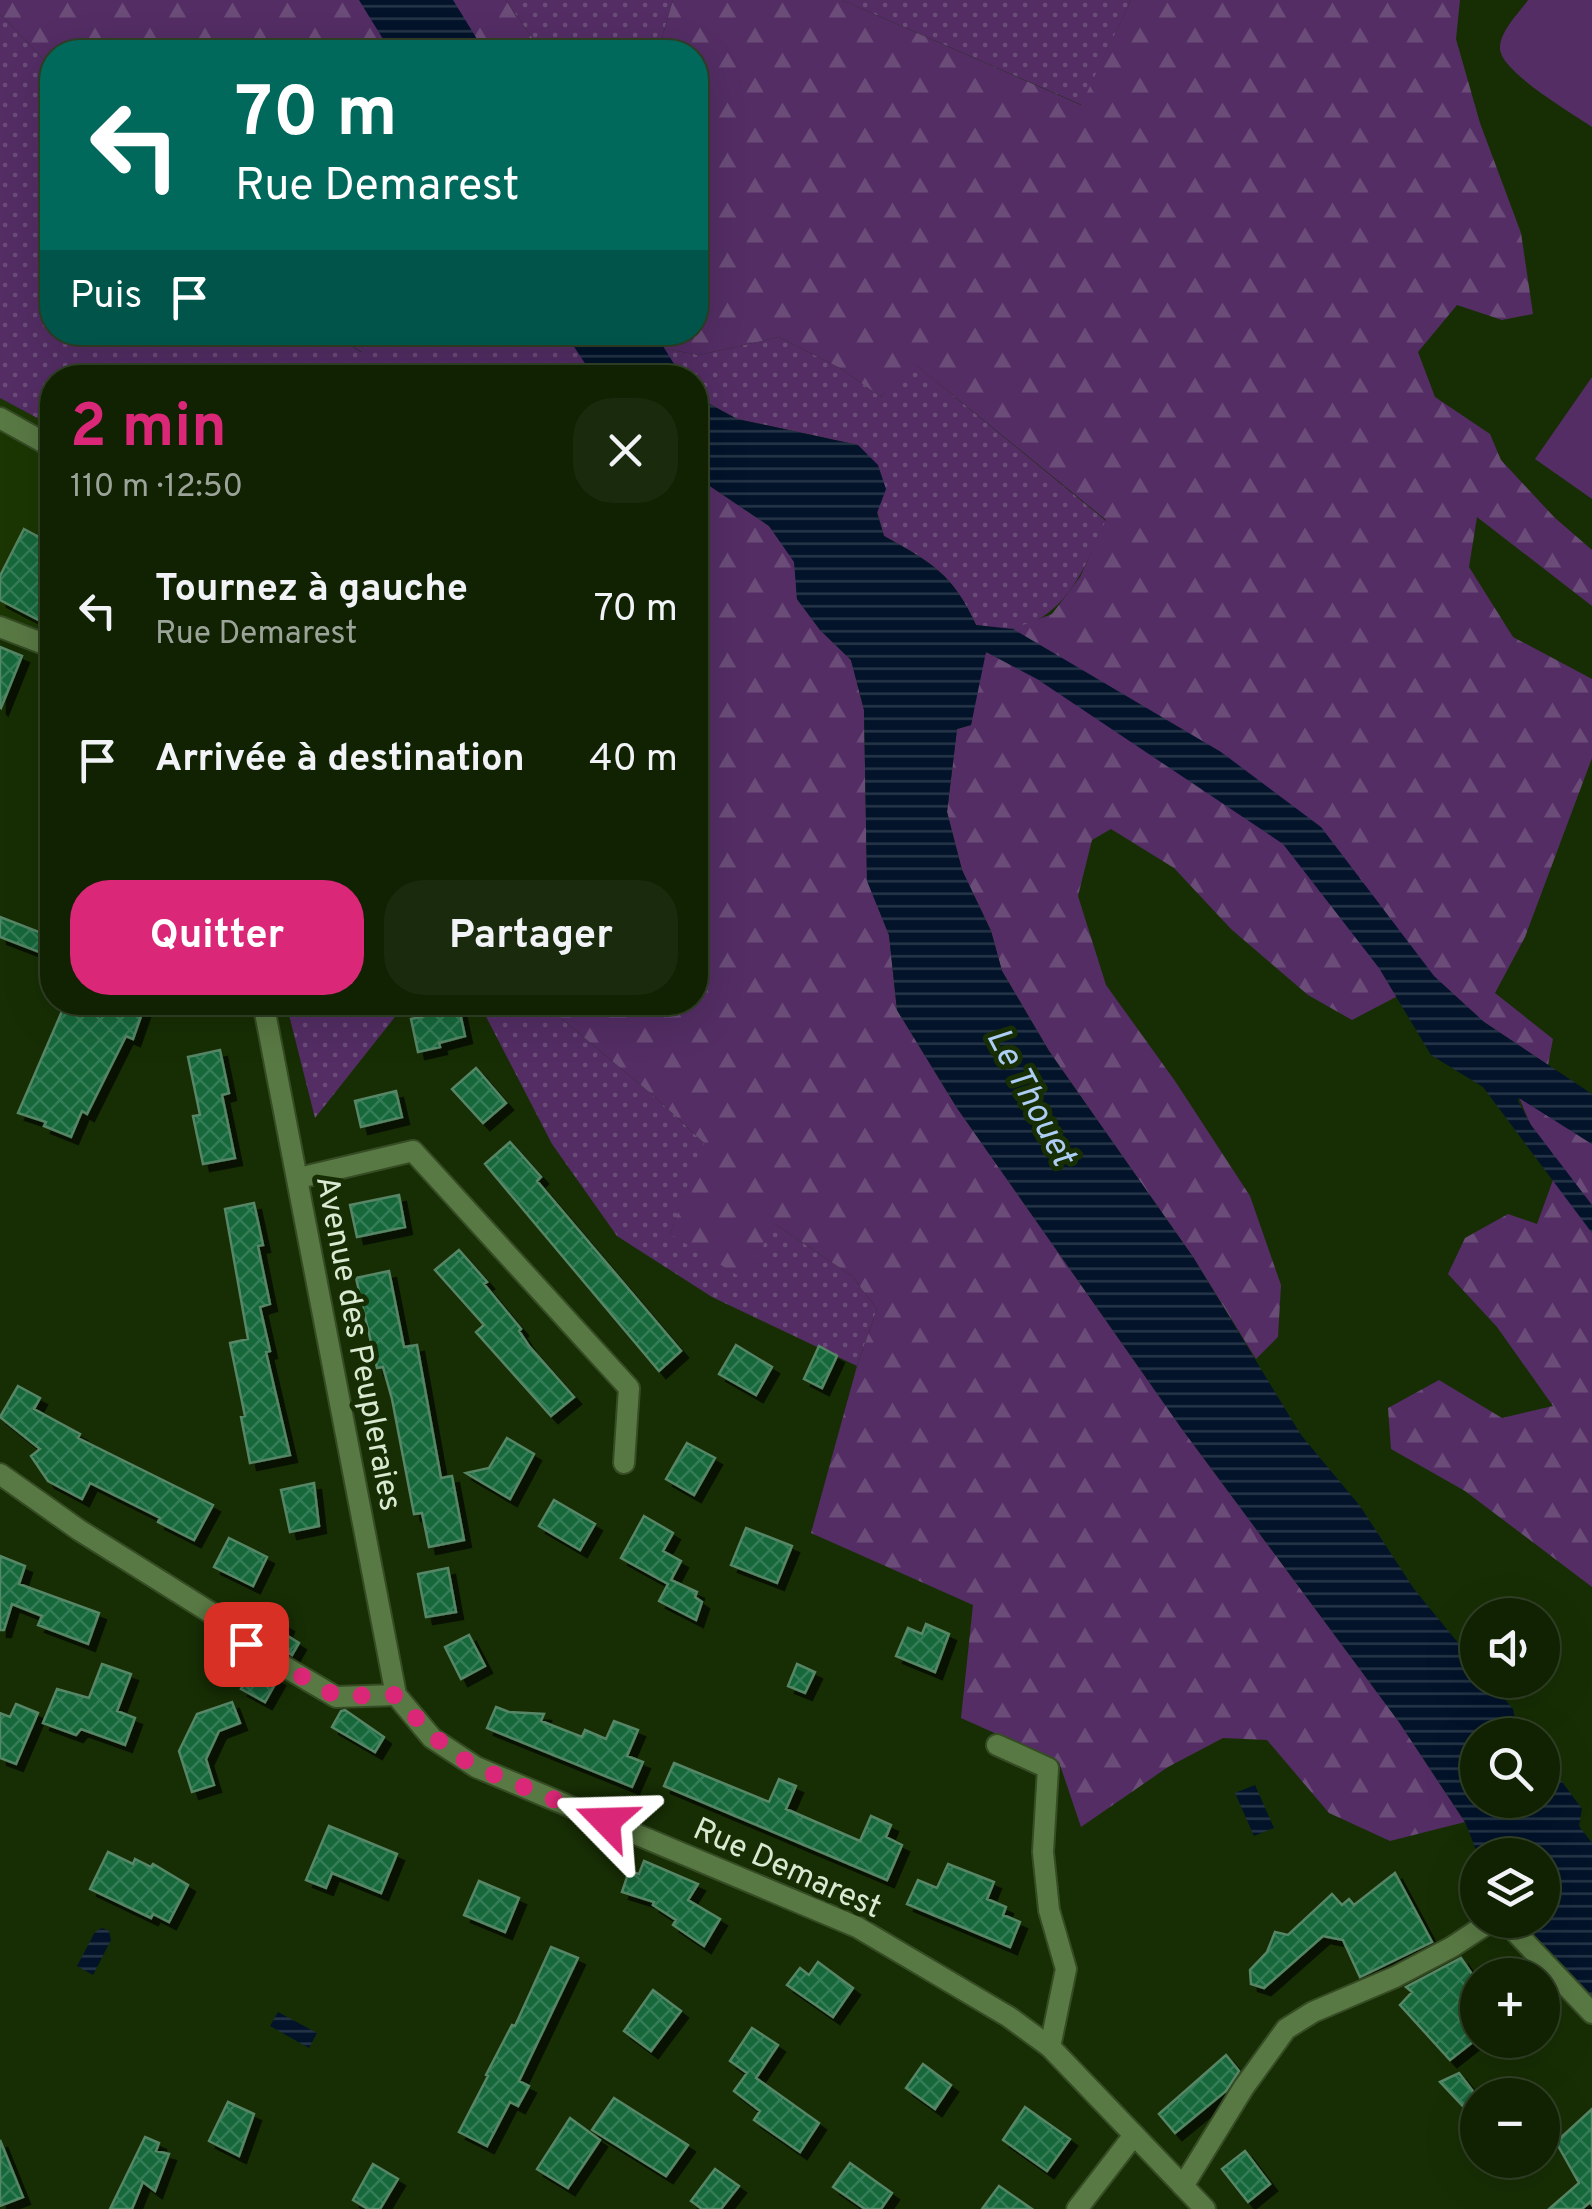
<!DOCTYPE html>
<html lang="fr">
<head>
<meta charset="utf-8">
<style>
  :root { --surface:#112203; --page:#1a2a0d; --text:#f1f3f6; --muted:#9ca49a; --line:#303f25; --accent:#db2777 }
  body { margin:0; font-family:Overpass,sans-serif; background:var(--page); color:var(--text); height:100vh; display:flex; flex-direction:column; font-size:38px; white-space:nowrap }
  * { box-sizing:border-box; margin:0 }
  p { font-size:32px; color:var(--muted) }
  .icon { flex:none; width:55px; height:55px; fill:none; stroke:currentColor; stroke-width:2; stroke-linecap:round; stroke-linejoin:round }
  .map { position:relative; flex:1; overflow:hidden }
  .side { position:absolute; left:40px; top:365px; width:668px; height:650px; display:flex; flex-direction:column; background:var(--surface); border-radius:40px; box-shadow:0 10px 40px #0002,0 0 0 2px var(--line) }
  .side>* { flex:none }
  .guide { position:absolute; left:40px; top:40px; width:668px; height:305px; border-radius:40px; box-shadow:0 10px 40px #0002,0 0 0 2px var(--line); background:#00695c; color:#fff; overflow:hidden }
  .controls { position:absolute; left:1460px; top:1598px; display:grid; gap:20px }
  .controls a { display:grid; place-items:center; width:100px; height:100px; border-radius:50%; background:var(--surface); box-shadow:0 10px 40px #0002,0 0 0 2px var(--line); font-size:50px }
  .pin { position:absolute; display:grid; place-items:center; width:85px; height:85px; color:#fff; margin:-42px; border-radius:20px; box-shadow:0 5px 15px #0006 }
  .me { position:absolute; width:110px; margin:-55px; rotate:292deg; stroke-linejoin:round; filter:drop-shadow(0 0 8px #0008) }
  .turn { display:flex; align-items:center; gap:35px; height:210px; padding:0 30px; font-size:45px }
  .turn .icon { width:130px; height:130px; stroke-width:2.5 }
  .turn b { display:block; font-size:70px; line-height:85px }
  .then { display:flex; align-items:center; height:95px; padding:0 30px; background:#0003; gap:20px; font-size:38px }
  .round { display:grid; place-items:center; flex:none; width:105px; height:105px; border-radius:40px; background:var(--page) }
  .head { display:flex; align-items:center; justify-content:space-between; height:170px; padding:0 30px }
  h1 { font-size:60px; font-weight:700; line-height:75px; color:var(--accent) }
  .primary-button { display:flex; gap:20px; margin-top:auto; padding:20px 30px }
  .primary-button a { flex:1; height:115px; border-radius:40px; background:var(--accent); color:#fff; font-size:40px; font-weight:700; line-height:115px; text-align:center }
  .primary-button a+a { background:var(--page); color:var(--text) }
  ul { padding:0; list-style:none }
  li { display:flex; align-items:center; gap:30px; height:150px; padding:0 30px }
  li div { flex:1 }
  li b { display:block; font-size:38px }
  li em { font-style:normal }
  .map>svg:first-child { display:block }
  .built { fill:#1b3603 }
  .grass { fill:url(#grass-dots) }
  .forest { fill:url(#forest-firs) }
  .park { fill:#532d64 }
  .water { fill:url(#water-rules) }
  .building { fill:url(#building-cross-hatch); stroke:#568666; stroke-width:2.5; filter:url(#shadow) }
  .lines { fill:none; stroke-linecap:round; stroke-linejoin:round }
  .minor-casing { stroke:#364c25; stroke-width:24 }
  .tertiary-casing { stroke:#364c25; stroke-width:24 }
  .minor { stroke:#597944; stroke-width:20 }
  .tertiary { stroke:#597944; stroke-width:20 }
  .route { stroke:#db2777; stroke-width:18; stroke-dasharray:0 32.4 }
  .labels { text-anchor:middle; stroke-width:10; stroke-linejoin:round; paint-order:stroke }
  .street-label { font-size:32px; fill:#daead2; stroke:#172e04 }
  .water-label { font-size:35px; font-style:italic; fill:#aecdf4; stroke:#172e04 }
</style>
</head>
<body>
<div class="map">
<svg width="1592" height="2209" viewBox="0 0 1592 2209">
  <defs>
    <pattern id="grass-dots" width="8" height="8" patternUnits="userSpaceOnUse" patternTransform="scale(2.5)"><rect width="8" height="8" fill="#532d64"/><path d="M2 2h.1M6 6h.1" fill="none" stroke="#6b4c79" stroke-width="1.8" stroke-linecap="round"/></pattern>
    <pattern id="forest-firs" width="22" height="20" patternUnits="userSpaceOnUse" patternTransform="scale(2.5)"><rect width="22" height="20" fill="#532d64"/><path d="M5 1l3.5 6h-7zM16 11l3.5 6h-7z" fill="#6b4c79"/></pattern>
    <pattern id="water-rules" width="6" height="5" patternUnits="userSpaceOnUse" patternTransform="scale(2.5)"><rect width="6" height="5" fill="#02132a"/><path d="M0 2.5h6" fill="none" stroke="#263648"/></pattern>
    <pattern id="building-cross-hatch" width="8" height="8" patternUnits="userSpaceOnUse" patternTransform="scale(2.5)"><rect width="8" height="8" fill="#15673b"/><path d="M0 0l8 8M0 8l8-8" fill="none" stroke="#367d56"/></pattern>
    <filter id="shadow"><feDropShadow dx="7" dy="7" stdDeviation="0" flood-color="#0009"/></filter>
  </defs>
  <rect width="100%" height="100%" fill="#172e04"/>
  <path class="built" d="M 0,398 L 52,426 L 52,644 L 0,623 Z"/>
  <path class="grass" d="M 506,0 L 673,0 L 663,34 L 661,52 L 542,52 Z
    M 842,0 L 1131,0 L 1082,105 Z
    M 0,14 L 52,68 L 52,332 L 330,333 L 361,352 L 372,333 L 655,332 L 666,349 L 699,355 L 779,337 L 840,368 L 881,397 L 915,364 L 1106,521 C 1086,564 1068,615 1017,628 C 1005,631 989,627 976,625 C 953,574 931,562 884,536 L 858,445 L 737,419 L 695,396 L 695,378 L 52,378 L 52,426 L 0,398 Z
    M 286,1003 L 286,1002 L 406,1003 L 315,1118 Z
    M 479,1003 L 543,1003 L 655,1097 L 705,1144 L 670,1234 L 775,1224 L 852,1276 L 877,1309 L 857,1366 L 712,1297 L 617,1236 L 552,1144 Z"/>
  <path class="forest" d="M 0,0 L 506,0 L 542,52 L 52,52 L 52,68 L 0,14 Z
    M 673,0 L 842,0 L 1081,105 L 1131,0 L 1460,0 L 1456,39 L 1480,123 L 1521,233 L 1533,314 L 1502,320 L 1457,305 L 1418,352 L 1435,397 L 1490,434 L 1501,460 L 1554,517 L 1592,550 L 1592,606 L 1477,517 L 1469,567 L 1513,637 L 1592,679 L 1592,758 L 1525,937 L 1495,993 L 1553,1039 L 1548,1065 L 1484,1022 L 1434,977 L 1352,1020 L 1308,995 L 1231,929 L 1174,868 L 1111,829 L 1092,840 L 1078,896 L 1106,985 L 1175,1081 L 1250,1196 L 1281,1285 L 1278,1337 L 1256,1359 L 1193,1257 L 1049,1051 L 1002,971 L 991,931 L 962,870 L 947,812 L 957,729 L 971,725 L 983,656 L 1013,629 L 1052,614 L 1080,577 L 1106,520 L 916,365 L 881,397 L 840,368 L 779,337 L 699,355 L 666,349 L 655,333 L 695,332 L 695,52 L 661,52 L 663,34 Z
    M 330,333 L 372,333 L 362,352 Z
    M 695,476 L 769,526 L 795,562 L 797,599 L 820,630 L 851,660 L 864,710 L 867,880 L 889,935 L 897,1010 L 957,1108 L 1182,1429 L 1399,1722 L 1465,1822 L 1390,1841 L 1329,1813 L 1267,1740 L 1223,1738 L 1168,1767 L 1081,1827 L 1059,1762 L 961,1718 L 973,1605 L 811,1533 L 857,1366 L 877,1309 L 852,1276 L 775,1224 L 744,1279 L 670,1234 L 704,1143 L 655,1097 L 543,1003 L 695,1002 Z
    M 1519,1097 L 1592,1144 L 1592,1587 L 1465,1491 L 1391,1449 L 1388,1408 L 1439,1380 L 1502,1418 L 1553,1406 L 1497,1327 L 1448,1274 L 1465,1238 L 1508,1214 L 1537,1224 L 1553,1180 Z"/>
  <path class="park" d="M 1528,0 L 1592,0 L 1592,127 C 1572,113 1497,70 1500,47 C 1501,30 1519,13 1528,0 Z
    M 1592,377 L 1592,499 L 1535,459 Z"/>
  <path class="water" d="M 359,0 L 453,0 L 485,52 L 391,52 Z
    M 565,333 L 655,333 L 682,377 L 594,377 Z
    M 695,396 L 737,419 L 858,445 L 878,465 L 886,489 L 877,513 L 884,536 C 931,562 953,574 976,625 L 1013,629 L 1221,752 L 1321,827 L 1434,976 L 1484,1022 L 1592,1094 L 1592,1144 L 1519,1098 L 1518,1101 L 1531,1125 L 1592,1205 L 1592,1233 L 1483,1087 L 1431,1055 L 1379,968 L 1283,844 L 1037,679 L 986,652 L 971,725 L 957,729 L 947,812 L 962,870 L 991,931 L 1002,971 L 1049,1051 L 1193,1257 L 1301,1435 L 1360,1506 L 1414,1589 L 1477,1666 L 1478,1680 L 1489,1680 L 1513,1709 L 1516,1724 L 1525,1735 L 1478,1735 L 1478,1800 L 1542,1800 L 1543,1756 L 1582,1809 L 1579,1826 L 1592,1843 L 1592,1998 L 1513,1920 L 1542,1920 L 1542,1855 L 1478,1855 L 1465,1822 L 1399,1722 L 1182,1429 L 957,1108 L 897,1010 L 889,935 L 867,881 L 864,710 L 851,660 L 820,630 L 797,599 L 794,562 L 769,526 L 695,476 Z
    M 1255,1785 L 1274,1828 L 1254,1836 L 1235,1793 Z
    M 102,1928 L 109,1931 L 111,1940 L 93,1975 L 77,1966 L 95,1932 Z
    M 278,2012 L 317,2033 L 309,2048 L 270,2026 Z"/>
  <path class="building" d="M 24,529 L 52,544 L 52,627 L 0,600 L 0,576 Z
    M 0,647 L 22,656 L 1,708 L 0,707 Z
    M 0,917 L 52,937 L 52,957 L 0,937 Z
    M 66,1002 L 146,1002 L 133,1039 L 126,1036 L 87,1114 L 82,1111 L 71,1137 L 44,1126 L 46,1122 L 18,1113 Z
    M 459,1008 L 465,1036 L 439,1043 L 440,1047 L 418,1052 L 411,1019 Z
    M 220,1050 L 229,1093 L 222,1095 L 235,1158 L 203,1164 L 193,1116 L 200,1115 L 188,1057 Z
    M 476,1068 L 506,1103 L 483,1123 L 452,1089 Z
    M 396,1091 L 402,1117 L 361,1127 L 355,1101 Z
    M 510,1142 L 541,1177 L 537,1181 L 681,1351 L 659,1371 L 485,1164 Z
    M 399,1195 L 405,1227 L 357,1237 L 350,1205 Z
    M 254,1203 L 263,1245 L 258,1246 L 270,1304 L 260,1307 L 270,1351 L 266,1352 L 290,1455 L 250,1463 L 241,1417 L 245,1416 L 230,1343 L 248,1339 L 225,1209 Z
    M 459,1250 L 487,1282 L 484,1284 L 521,1329 L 519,1331 L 529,1346 L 574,1397 L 551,1416 L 476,1332 L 484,1325 L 435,1270 Z
    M 389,1271 L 404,1347 L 417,1345 L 441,1478 L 452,1476 L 464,1540 L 429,1547 L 422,1513 L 414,1514 L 392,1399 L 383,1367 L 377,1368 L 356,1278 Z
    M 736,1345 L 772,1367 L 756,1395 L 719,1374 Z
    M 819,1346 L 837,1356 L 822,1388 L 804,1379 Z
    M 18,1386 L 40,1398 L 34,1409 L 80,1434 L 78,1438 L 213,1505 L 194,1540 L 158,1522 L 160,1518 L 90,1483 L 82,1499 L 48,1481 L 31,1456 L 40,1449 L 0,1417 Z
    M 507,1438 L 534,1454 L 510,1499 L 466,1473 L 489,1468 Z
    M 687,1443 L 715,1458 L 694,1495 L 666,1479 Z
    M 314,1483 L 319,1526 L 290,1532 L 281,1490 Z
    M 554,1500 L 595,1524 L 580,1550 L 539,1526 Z
    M 644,1516 L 673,1533 L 663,1551 L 681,1561 L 671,1580 L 697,1592 L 695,1597 L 702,1602 L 696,1620 L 659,1601 L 668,1584 L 621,1558 Z
    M 746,1528 L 792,1546 L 777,1583 L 731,1565 Z
    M 229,1538 L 267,1557 L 253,1586 L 214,1567 Z
    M 0,1556 L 25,1566 L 19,1584 L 99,1613 L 88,1644 L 38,1625 L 42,1616 L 12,1604 L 4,1630 L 0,1630 Z
    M 448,1568 L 456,1612 L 426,1617 L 418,1574 Z
    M 259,1608 L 287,1625 L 283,1633 L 299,1643 L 292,1655 L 249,1628 Z
    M 926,1624 L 949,1634 L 935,1672 L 896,1656 L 908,1628 L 922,1634 Z
    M 469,1635 L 485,1666 L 461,1679 L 445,1647 Z
    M 102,1664 L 131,1674 L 117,1711 L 135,1718 L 125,1745 L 81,1729 L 76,1735 L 43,1723 L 57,1689 L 89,1698 Z
    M 797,1664 L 815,1672 L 805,1693 L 788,1686 Z
    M 255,1665 L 278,1679 L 265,1702 L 241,1689 Z
    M 232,1702 L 240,1723 L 219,1731 L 206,1759 L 214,1785 L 192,1792 L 179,1751 L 197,1714 Z
    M 16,1704 L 38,1713 L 16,1764 L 0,1758 L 0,1713 L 10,1717 Z
    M 496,1707 L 509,1712 L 544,1714 L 541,1721 L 582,1737 L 585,1730 L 606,1739 L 614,1721 L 638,1730 L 627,1756 L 643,1762 L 632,1787 L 487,1728 Z
    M 345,1710 L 384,1737 L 375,1752 L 332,1727 L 341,1711 Z
    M 674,1763 L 769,1802 L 779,1779 L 796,1786 L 786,1809 L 860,1841 L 871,1816 L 891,1825 L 886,1837 L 902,1845 L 887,1880 L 664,1786 Z
    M 329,1826 L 397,1854 L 381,1893 L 332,1873 L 326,1888 L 306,1880 Z
    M 108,1852 L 133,1864 L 135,1859 L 151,1867 L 153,1864 L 188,1885 L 169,1922 L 153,1914 L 151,1918 L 90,1889 Z
    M 644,1861 L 698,1884 L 688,1900 L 720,1919 L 704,1946 L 673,1925 L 676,1920 L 653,1905 L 654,1902 L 622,1892 L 629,1871 L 639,1874 Z
    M 948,1864 L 994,1882 L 987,1899 L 1006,1907 L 1003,1915 L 1020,1922 L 1010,1947 L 907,1904 L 918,1880 L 937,1888 Z
    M 1395,1873 L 1432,1942 L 1360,1977 L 1343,1940 L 1323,1936 L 1264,1988 L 1251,1984 L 1250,1970 L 1267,1952 L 1275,1932 L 1288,1935 L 1332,1894 L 1342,1905 L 1349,1899 L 1354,1905 Z
    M 479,1881 L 519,1898 L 505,1932 L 464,1915 Z
    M 551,1947 L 578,1958 L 519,2081 L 529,2086 L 518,2106 L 510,2102 L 487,2146 L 459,2132 L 488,2076 L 486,2075 L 512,2025 L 515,2026 Z
    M 1461,1958 L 1478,1983 L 1478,2038 L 1450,2060 L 1400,2005 L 1412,1992 L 1406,1987 Z
    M 818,1962 L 853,1988 L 833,2017 L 787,1985 L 800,1968 L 809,1975 Z
    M 653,1990 L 681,2011 L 651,2051 L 624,2031 Z
    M 752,2028 L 778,2045 L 756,2078 L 819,2123 L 800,2152 L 754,2120 L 760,2111 L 734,2091 L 747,2073 L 730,2061 Z
    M 1226,2055 L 1239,2071 L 1226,2091 L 1175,2133 L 1159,2114 Z
    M 923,2064 L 951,2085 L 935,2109 L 906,2088 Z
    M 1459,2073 L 1478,2098 L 1478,2122 L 1440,2082 Z
    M 614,2098 L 688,2145 L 666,2176 L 592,2130 Z
    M 228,2102 L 254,2114 L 239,2156 L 209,2141 Z
    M 1025,2107 L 1070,2139 L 1047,2171 L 1003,2140 Z
    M 1592,2109 L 1592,2205 L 1590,2202 L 1582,2209 L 1549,2209 L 1579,2183 L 1556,2142 Z
    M 570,2118 L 600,2140 L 568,2188 L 537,2169 Z
    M 145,2137 L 159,2143 L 156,2151 L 169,2154 L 155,2191 L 143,2182 L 132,2209 L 110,2209 Z
    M 0,2140 L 23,2197 L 0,2206 Z
    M 1245,2151 L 1270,2184 L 1248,2202 L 1222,2169 Z
    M 850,2163 L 892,2193 L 881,2209 L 865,2209 L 833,2187 Z
    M 373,2164 L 398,2179 L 380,2209 L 368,2209 L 353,2200 Z
    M 715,2169 L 739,2186 L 721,2209 L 702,2209 L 691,2201 Z
    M 999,2186 L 1032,2209 L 982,2209 Z"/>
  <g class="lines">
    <defs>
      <path id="minor" d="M 0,627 L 52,647
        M 299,1178 L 413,1151 L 629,1388 L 624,1463
        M 0,1474 L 79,1530 L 216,1616 L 246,1644 L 336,1697 L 396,1695
        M 997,1745 L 1048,1768 L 1043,1852 L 1049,1910 L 1066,1969 L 1050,2047
        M 1504,1920 L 1592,2013
        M 1183,2186 L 1244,2087 L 1286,2029 L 1313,2012 L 1395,1977 L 1452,1947 L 1493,1920
        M 1077,2209 L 1134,2135"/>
      <path id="tertiary" d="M 0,418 L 52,447
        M 263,1002 L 396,1695 L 432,1738 L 476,1767 L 857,1927 L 1009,2017 L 1050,2047 L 1205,2209"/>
    </defs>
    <use href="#minor" class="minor-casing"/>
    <use href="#tertiary" class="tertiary-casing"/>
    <use href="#minor" class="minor"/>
    <use href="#tertiary" class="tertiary"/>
  </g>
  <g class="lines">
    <path class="route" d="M 246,1644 L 336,1696 L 396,1695 C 422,1725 440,1746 476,1767 L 606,1821"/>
  </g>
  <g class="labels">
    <g class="street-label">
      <text transform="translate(360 1343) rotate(79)" y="11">Avenue des Peupleraies</text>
      <text transform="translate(788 1867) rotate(24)" y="11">Rue Demarest</text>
    </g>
    <g class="water-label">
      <text transform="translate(1032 1096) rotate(62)" y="12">Le Thouet</text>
    </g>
  </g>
</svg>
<div class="controls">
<a><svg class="icon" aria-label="sound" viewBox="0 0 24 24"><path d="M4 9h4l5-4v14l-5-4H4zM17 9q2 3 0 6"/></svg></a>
<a><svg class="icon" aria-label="search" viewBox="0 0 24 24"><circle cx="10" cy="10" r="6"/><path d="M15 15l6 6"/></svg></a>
<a><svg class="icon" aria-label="layers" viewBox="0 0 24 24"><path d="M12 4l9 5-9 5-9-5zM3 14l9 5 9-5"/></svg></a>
<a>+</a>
<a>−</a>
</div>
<div class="pin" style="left:246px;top:1644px;background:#d93025"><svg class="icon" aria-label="arrive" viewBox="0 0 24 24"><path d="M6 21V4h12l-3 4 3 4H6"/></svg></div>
<svg class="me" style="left:606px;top:1821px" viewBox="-20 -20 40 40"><path d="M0-17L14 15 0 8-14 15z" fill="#db2777" stroke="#fff" stroke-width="4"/></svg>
<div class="guide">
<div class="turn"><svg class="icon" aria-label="left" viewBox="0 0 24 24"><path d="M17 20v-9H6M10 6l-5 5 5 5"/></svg><div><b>70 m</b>Rue Demarest</div></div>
<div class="then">Puis<svg class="icon" aria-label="arrive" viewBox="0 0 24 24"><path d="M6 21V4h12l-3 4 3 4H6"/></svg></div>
</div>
<section class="side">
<div class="head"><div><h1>2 min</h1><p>110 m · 12:50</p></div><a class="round"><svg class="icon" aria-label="close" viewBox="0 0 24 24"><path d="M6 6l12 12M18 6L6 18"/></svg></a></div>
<ul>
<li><svg class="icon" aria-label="left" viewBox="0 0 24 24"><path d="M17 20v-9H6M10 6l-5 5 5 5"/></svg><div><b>Tournez à gauche</b><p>Rue Demarest</p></div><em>70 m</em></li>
<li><svg class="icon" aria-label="arrive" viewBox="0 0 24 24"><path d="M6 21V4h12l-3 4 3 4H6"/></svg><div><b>Arrivée à destination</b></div><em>40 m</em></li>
</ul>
<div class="primary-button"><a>Quitter</a><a>Partager</a></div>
</section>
</div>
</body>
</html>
